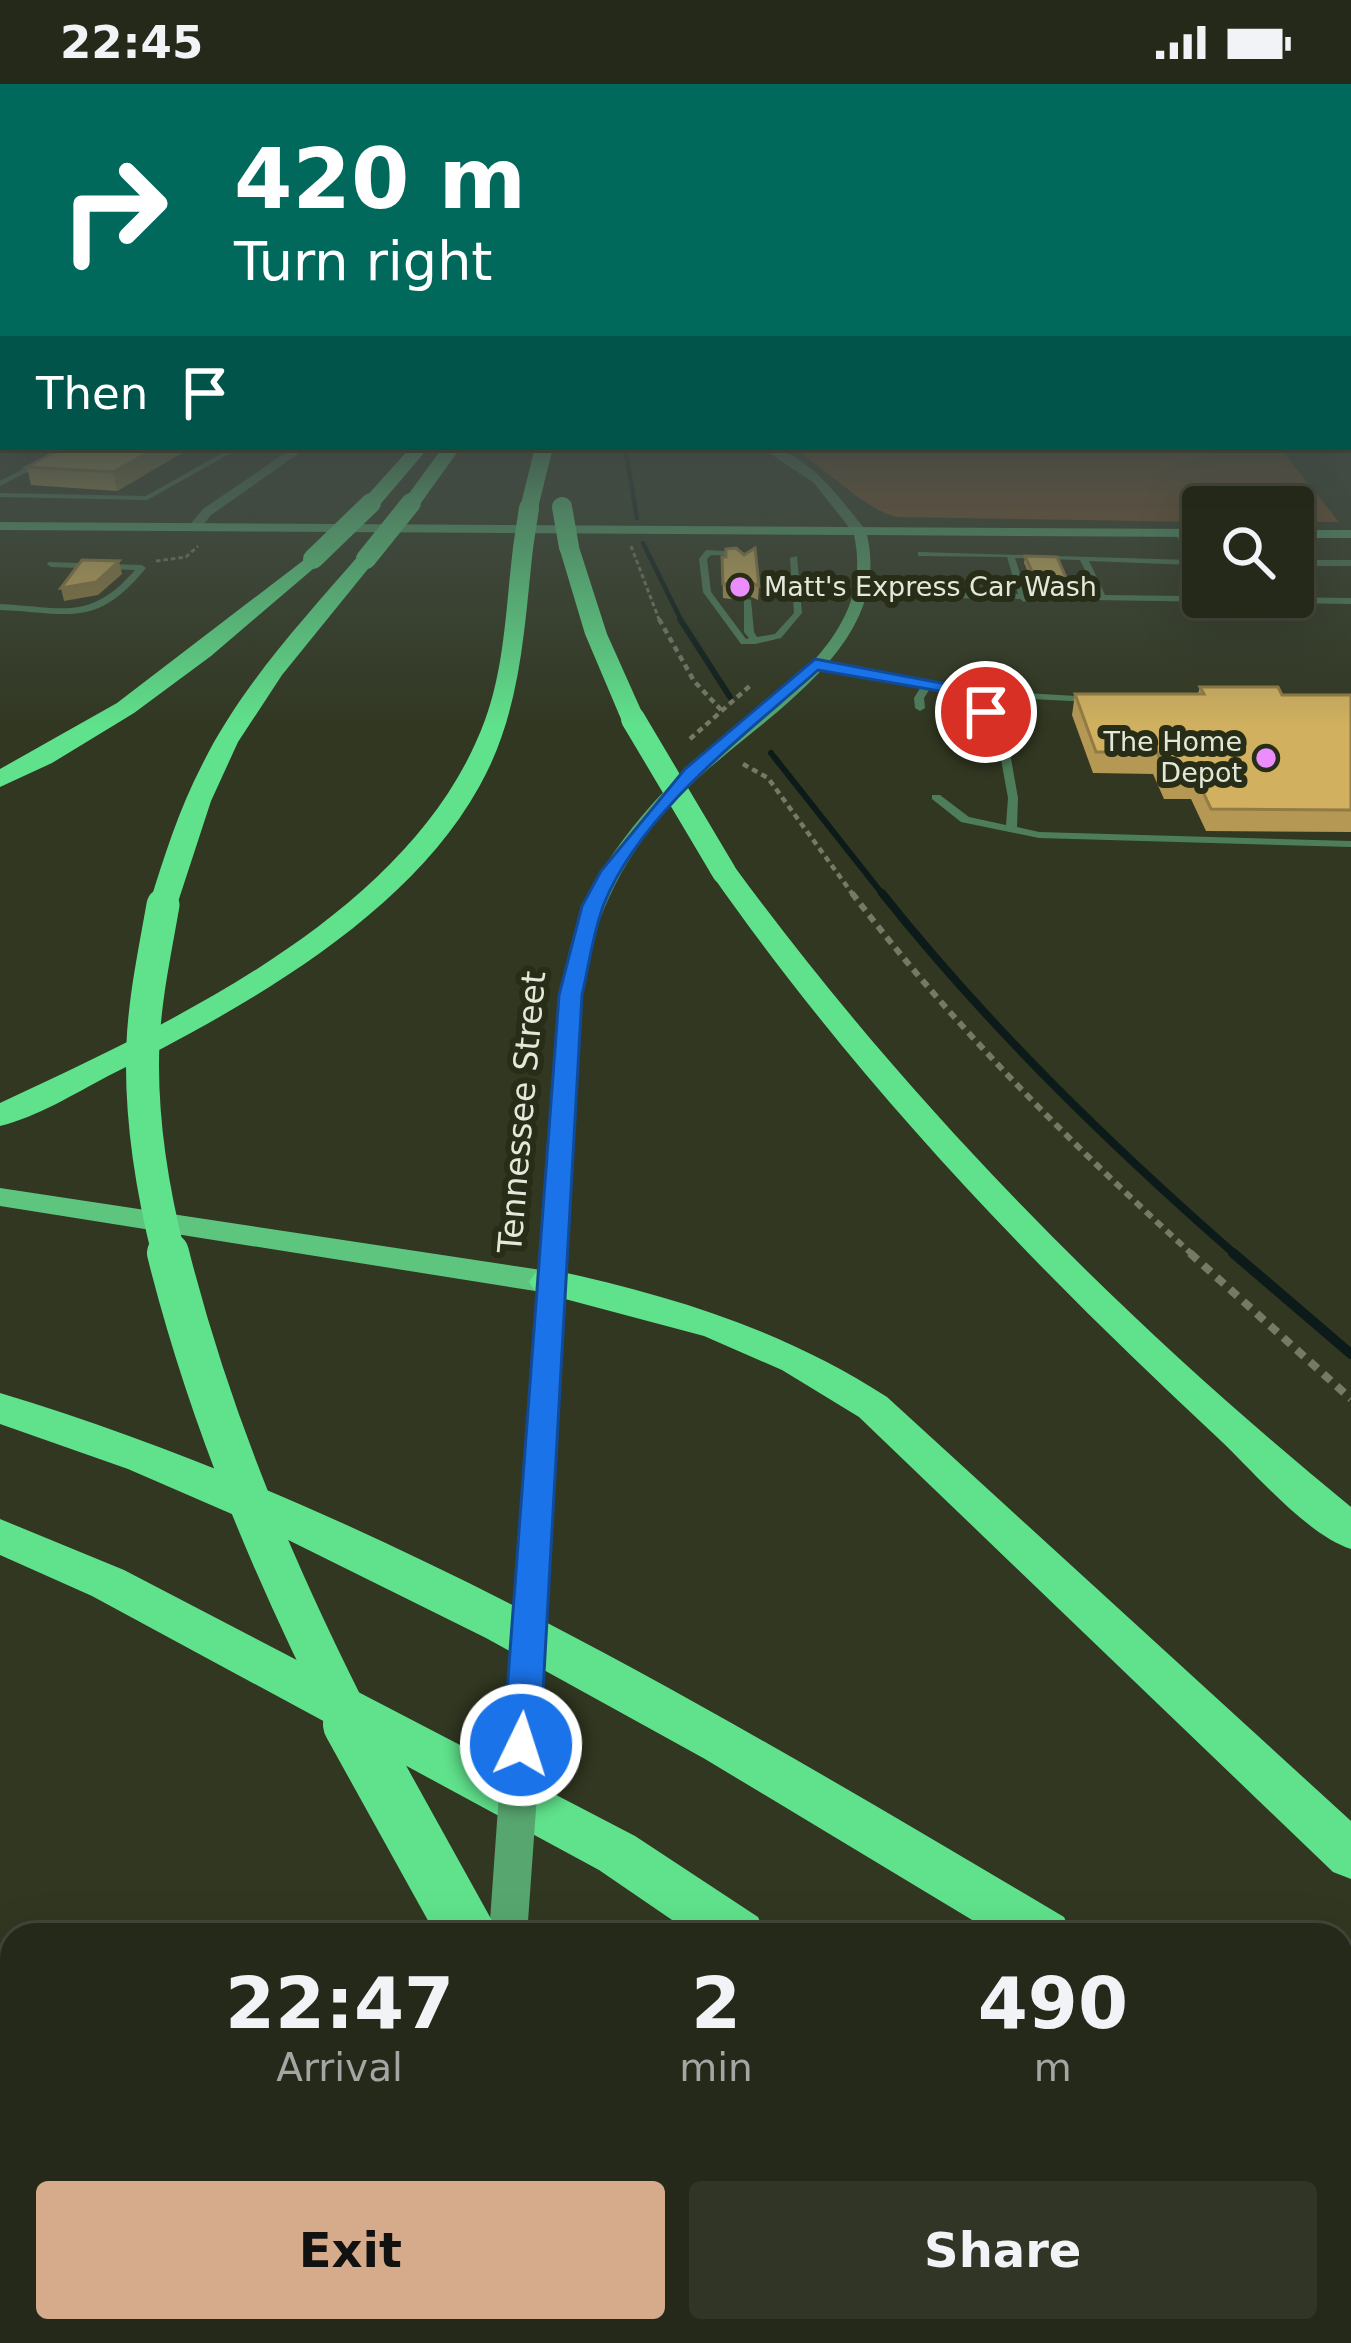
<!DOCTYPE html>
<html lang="en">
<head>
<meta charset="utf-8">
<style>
  :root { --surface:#252919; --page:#313526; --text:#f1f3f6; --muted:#a3a6a2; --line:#424538; --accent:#d6ab8b }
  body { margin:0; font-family:"DejaVu Sans",sans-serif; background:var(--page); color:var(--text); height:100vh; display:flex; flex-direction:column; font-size:45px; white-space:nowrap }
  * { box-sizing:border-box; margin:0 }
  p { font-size:39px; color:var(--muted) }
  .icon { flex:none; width:66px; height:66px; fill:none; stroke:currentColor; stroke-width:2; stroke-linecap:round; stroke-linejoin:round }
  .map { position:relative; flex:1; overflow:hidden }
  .panel { position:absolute; left:0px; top:1839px; width:1353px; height:420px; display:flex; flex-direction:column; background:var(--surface); border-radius:36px 36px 0 0; box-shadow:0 12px 48px #0002,0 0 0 3px var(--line) }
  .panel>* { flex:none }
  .top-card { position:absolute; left:0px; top:0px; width:1353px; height:366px; box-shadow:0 12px 48px #0002,0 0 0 3px var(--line); background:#00695c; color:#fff; overflow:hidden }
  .fabs { position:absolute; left:1182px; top:402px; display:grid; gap:24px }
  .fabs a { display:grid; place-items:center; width:132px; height:132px; border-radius:12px; background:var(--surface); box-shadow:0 12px 48px #0002,0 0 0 3px var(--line); font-size:60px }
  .pin { position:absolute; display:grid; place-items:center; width:102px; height:102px; color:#fff; margin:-51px; border:6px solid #fff; border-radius:50%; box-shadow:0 3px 12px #0007 }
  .me { position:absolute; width:132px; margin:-66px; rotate:4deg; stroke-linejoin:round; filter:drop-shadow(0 0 9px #0008) }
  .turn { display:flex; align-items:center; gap:42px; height:252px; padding:0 36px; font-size:54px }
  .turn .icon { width:156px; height:156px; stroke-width:2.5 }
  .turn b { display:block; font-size:84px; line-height:102px }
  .then { display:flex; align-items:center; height:114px; padding:0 36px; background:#0003; gap:24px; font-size:45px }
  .eta { display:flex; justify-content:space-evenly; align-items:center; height:204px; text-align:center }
  .eta b { font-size:72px; font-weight:800; line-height:84px }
  .cta { display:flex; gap:24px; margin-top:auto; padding:24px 36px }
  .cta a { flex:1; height:138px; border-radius:12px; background:var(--accent); color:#111; font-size:48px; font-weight:800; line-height:138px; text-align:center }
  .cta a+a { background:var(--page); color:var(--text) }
  .status { display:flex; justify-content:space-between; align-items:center; height:84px; padding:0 60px; background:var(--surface); direction:ltr }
  .status svg { height:33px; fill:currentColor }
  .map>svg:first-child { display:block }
  .green { fill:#7c4b25 }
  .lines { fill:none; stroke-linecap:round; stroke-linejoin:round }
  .stream-far3 { stroke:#0c1b19; stroke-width:4.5 }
  .stream-far2 { stroke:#0c1b19; stroke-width:6 }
  .stream-far1 { stroke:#0c1b19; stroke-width:8 }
  .stream { stroke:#0c1b19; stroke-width:10 }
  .path-far3 { stroke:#757a67; stroke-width:3; stroke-dasharray:4.5 3; stroke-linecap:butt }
  .path-far2 { stroke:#757a67; stroke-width:4.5; stroke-dasharray:6 4.5; stroke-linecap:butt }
  .path-far1 { stroke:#757a67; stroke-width:6; stroke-dasharray:8 6; stroke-linecap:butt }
  .path { stroke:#757a67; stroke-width:8; stroke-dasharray:10 8; stroke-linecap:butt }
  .service { fill:#4e7d5b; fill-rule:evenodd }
  .tertiary { fill:#4e7d5b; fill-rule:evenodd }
  .secondary { fill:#57a66f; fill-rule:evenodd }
  .primary { fill:#5dc57e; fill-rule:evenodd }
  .motorway { fill:#60e28c; fill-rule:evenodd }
  .secondary-bridge-far1 { stroke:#57a66f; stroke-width:28 }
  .secondary-bridge { stroke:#57a66f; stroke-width:38 }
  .motorway-bridge-far4 { stroke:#60e28c; stroke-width:20 }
  .motorway-bridge-far3 { stroke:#60e28c; stroke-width:24 }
  .motorway-bridge-far2 { stroke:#60e28c; stroke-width:33 }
  .motorway-bridge-far1 { stroke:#60e28c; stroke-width:42 }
  .motorway-bridge { stroke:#60e28c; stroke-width:56 }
  .wall { fill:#b49853 }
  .shaded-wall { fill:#927c43 }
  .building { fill:#d1b160; stroke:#927c43; stroke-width:3 }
  .route { fill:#1a73e8; stroke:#114b97; stroke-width:3 }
  .poi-dot { fill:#eb8dfc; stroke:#272d17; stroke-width:4.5 }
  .labels { text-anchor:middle; stroke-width:12; stroke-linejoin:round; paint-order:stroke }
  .far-poi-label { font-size:27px; fill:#e4e8da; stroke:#272d17; text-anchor:start }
  .street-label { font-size:33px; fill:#e4e8da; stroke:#272d17 }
</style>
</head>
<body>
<div class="status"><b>22:45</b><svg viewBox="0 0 49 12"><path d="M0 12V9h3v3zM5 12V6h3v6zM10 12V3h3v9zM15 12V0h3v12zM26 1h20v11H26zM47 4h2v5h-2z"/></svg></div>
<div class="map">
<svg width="1351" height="2259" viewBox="0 0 1351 2259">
  <rect width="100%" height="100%" fill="#313721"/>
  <path class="green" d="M 791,363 L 1279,363 L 1339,438 L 1293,438 L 1293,423 L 1203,423 L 1203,438 L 897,433 C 863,425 825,383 791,363 Z"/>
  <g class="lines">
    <path class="stream-far3" d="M 625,363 L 637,434
      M 643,459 L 682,538"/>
    <path class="stream-far2" d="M 680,535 L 730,613
      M 771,669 L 884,812"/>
    <path class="stream-far1" d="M 882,809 C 988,942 1109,1060 1237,1172"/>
    <path class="stream" d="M 1233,1169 L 1351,1270"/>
    <path class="path-far3" d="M 631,462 L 660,538
      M 156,477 L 186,473 L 198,462"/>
    <path class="path-far2" d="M 659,535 L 694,597 L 724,629
      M 690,655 L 752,600
      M 743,680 L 768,694 L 854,812"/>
    <path class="path-far1" d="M 852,809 C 953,942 1071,1060 1194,1172"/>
    <path class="path" d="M 1190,1169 L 1351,1315"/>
    <path class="service" d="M 66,363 L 76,363 L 0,402 L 0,397 Z
      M 233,363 L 242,363 L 147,416 L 0,413 L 0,409 L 146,412 Z
      M 1179,447 L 1183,449 L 1199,476 L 1203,476 L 1203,494 L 1200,493 L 1193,481 L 1089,477 L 1105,511 L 1351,514 L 1351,520 L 1028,515 L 1024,518 L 1020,515 L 861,513 L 857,510 L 861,507 L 1018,510 L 1007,473 L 918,472 L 918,468 L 921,468 L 1190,476 L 1175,449 ZM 1015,474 L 1080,476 L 1097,511 L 1027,510 Z
      M 706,466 L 743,468 L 747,470 L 743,472 L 711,471 L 707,475 L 711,508 L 746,555 L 749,554 L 744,548 L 744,514 L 751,516 L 754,548 L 757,553 L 775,550 L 794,529 L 790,474 L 797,472 L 802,529 L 781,554 L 755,560 L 741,560 L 703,508 L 699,475 Z
      M 1293,476 L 1351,476 L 1351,482 L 1293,482 Z
      M 48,478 L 142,481 L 146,484 C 96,545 70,529 0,526 L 0,520 C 62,523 90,538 135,486 L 51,483 L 47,480 Z
      M 815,577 L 990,607 L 1094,613 L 1094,617 L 1091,618 L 994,613 L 991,628 L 994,658 L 1010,669 L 1018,714 L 1017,743 L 1039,748 L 1351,757 L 1351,763 L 1039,754 L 961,738 L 932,715 L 932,711 L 940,711 L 969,733 L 1006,741 L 1008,714 L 1000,670 L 984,659 L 981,628 L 985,612 L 931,603 L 924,614 L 925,624 L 920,627 L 915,624 L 914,614 L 922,601 L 812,582 L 810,580 Z"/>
    <path class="tertiary" d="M 294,363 L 308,363 L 211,431 L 199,446 L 189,446 L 188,443 L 203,425 Z
      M 760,363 C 805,363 839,414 865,445 L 865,451 L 855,451 L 814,399 Z"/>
    <path class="secondary" d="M 0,438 L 1203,445 L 1203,453 L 867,451 C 896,574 736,645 667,725 C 618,781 592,839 580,912 L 555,1376 L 551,1383 L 541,1387 L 531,1383 L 527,1376 C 532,1267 540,1158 549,1049 C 556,959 554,865 603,785 C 627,747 658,711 691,681 C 760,620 878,559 854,451 L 0,446 Z
      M 1293,446 L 1351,446 L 1351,454 L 1293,454 Z
      M 462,2247 L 504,2247 L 503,2259 L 461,2259 Z"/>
    <path class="primary" d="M 0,1104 L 548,1187 L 559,1191 L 564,1198 L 559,1205 L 548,1209 L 0,1122 Z
      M 0,1935 L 12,1940 L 12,1991 L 0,1986 Z
      M 374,2247 L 439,2247 L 443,2259 L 379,2259 Z"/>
    <path class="motorway" d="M 411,363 L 429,363 L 378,423 L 364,423 L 364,415 Z
      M 443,363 L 461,363 L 418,423 L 404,423 L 402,419 Z
      M 535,363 L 553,363 L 538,424 L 529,430 L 520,424 Z
      M 569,457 L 579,463 L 607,550 L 645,635 L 641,640 L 625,640 L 621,635 L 585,550 L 559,463 Z
      M 523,458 L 533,464 C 524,546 521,629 479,703 C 406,835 238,927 108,992 C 74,1010 37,1033 0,1042 L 0,1019 C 173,938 415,828 485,636 C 505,582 506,520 513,464 Z
      M 313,469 L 323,475 L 320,479 L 211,572 L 134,629 L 52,679 L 0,703 L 0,685 L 117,619 Z
      M 359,471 L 376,475 L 282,591 L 238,658 L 211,717 L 177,821 L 163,830 L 153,827 L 149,821 C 164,773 179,725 202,681 C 241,602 302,537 359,471 Z
      M 724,780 L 734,782 C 910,1022 1121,1235 1351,1423 L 1351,1465 C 1307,1451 1254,1388 1219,1355 C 1032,1181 857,999 710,788 Z
      M 548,1185 C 670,1211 782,1245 887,1313 L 1351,1737 L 1351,1795 L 1333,1788 L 859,1333 L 782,1286 L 704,1252 L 535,1207 L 529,1198 L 535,1189 Z
      M 0,1309 C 378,1423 726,1633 1064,1833 L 1072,1851 L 997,1851 L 705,1675 L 486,1554 L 262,1443 L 128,1385 L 0,1340 Z
      M 0,1435 L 124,1486 L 635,1752 L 758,1833 L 766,1851 L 694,1851 L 599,1786 L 92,1512 L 0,1471 Z
      M 1341,2002 L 1351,2006 L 1351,2066 L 1341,2062 Z
      M 1341,2220 L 1351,2224 L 1351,2259 L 1303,2259 L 1298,2247 L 1341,2247 Z
      M 714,2247 L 783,2247 L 788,2259 L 719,2259 Z"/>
    <path class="secondary-bridge-far1" d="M 522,1643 L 541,1376"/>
    <path class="secondary-bridge" d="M 508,1851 L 523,1640"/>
    <path class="motorway-bridge-far4" d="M 562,423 L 569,463
      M 523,464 L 529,424
      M 313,475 L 371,419
      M 366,475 L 411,419"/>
    <path class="motorway-bridge-far3" d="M 633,635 L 724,788"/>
    <path class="motorway-bridge-far2" d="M 163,821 C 155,867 145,913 143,959 C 140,1028 152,1105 169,1172"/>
    <path class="motorway-bridge-far1" d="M 168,1169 C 210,1336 275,1490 353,1643"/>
    <path class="motorway-bridge" d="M 351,1640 L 468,1851"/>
  </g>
  <path class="wall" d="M 192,363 L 117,407 L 31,401 L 27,383 Z
    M 1025,472 L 1067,496 L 1066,503 L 1035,503 L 1024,479 Z
    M 722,473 L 759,502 L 758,516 L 745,510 L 740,516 L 723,514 Z
    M 1200,603 L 1282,611 L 1351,611 L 1351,748 L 1206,747 L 1191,715 L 1164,715 L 1153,690 L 1093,689 L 1072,631 L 1075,610 L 1198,610 Z"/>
  <path class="shaded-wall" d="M 158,363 L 192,363 L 117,407 L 113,388 Z
    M 119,477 L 122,490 L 98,511 L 64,517 L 61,504 Z
    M 746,496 L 745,510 L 740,516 L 740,502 Z"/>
  <path class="building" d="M 64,363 L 158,363 L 113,388 L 27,383 Z
    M 736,464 L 744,471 L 755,464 L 759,502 L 746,496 L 740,502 L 723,500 L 722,473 L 726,473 L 726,465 Z
    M 1025,472 L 1057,473 L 1067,496 L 1036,496 Z
    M 82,476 L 119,477 L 96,498 L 61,504 Z
    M 1200,603 L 1278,603 L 1282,611 L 1351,611 L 1351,726 L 1211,725 L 1196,693 L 1169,693 L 1157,668 L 1096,668 L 1075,610 L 1204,610 Z"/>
  <linearGradient id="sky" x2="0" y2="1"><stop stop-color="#1b1e12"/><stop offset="0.51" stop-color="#48534e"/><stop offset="1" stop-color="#48534e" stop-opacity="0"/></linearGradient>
  <rect width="1351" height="644" fill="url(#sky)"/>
  <path class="route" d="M 815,575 L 999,610 L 995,628 L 986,633 L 977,628 L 980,614 L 818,586 C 746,650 641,728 604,820 C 593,848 589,882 582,911 L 540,1661 L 535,1673 L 521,1677 L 508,1673 L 503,1661 L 559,911 L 582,822 L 601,787 L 685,685 Z"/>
  <g class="poi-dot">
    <circle cx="740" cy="503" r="12"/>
    <circle cx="1266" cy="674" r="12"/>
  </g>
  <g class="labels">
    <g class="far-poi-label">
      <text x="764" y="512">Matt's Express Car Wash</text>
      <text x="1242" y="667" text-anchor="end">The Home<tspan x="1242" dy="31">Depot</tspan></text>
    </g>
    <g class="street-label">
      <text transform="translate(521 1028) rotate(-85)" y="12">Tennessee Street</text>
    </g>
  </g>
</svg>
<div class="fabs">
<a><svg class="icon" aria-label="search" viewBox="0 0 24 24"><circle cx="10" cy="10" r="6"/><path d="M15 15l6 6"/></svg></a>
</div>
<div class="pin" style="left:986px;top:628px;background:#d93025"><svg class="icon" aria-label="arrive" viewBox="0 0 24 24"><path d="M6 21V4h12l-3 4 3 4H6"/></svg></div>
<svg class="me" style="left:521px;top:1661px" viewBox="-20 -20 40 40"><circle r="17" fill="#1a73e8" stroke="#fff" stroke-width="3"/><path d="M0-11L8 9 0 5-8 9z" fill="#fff"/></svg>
<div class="top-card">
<div class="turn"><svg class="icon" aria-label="right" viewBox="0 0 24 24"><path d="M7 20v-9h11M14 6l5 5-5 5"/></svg><div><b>420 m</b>Turn right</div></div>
<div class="then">Then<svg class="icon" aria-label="arrive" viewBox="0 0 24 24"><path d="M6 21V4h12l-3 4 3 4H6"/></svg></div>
</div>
<section class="panel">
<div class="eta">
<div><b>22:47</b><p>Arrival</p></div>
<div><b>2</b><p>min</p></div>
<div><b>490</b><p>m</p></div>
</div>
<div class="cta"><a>Exit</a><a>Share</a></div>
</section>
</div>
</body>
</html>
